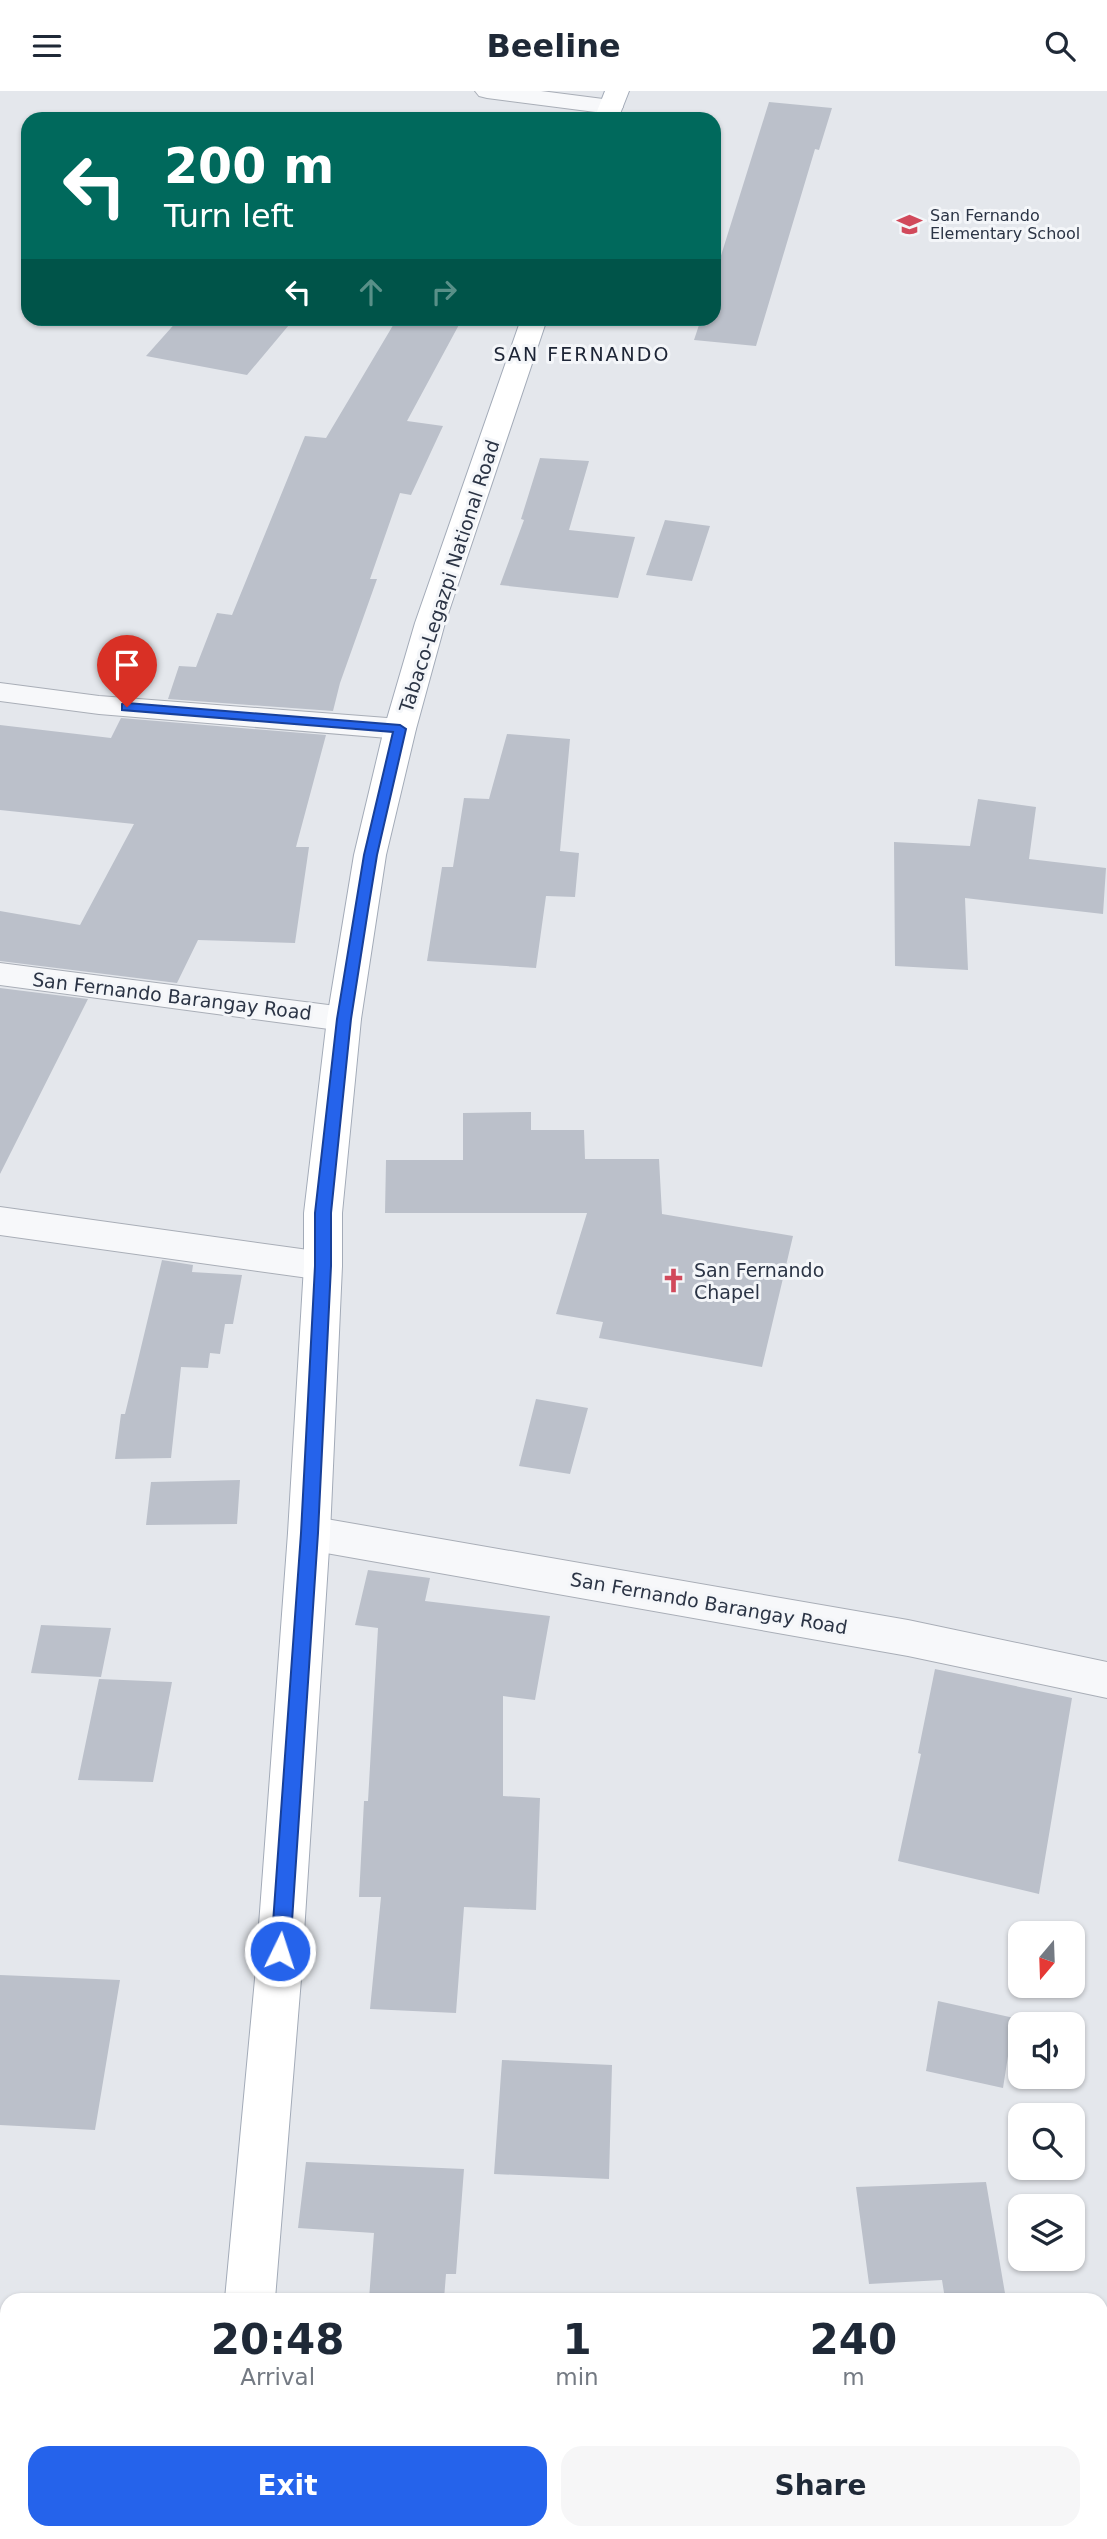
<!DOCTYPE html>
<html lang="en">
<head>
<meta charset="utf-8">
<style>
  :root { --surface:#fff; --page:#f6f6f7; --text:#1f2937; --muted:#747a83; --accent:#2563eb }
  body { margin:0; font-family:"DejaVu Sans",sans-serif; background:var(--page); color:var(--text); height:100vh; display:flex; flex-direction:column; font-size:26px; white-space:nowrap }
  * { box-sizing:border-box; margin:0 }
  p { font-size:23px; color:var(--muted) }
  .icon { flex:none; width:38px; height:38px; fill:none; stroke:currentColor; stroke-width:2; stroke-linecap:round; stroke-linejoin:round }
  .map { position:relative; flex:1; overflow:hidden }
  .sheet { position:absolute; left:0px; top:2202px; width:1108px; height:247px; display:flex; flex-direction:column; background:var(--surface); border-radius:21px 21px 0 0; box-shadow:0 2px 5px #0004 }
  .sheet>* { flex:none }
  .banner { position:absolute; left:21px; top:21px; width:700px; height:214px; border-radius:21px; box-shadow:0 2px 5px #0004; background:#00695c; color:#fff; overflow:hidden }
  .needle { width:46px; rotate:199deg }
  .controls { position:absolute; left:1008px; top:1830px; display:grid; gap:14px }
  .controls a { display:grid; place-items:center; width:77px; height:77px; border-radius:14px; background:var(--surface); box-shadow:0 2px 5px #0004; font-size:35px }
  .pin { position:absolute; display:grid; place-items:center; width:60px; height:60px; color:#fff; margin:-72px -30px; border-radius:50% 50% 50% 0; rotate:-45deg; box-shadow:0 0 7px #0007 }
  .pin .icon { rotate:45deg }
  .me { position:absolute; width:77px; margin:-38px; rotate:4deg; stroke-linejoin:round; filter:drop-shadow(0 0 5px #0008) }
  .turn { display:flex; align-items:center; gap:24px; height:147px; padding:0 28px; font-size:32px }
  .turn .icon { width:91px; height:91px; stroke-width:2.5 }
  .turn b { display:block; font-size:49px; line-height:60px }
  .lanes { display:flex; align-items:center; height:66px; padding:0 28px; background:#0003; justify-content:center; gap:35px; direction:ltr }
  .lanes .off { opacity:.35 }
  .eta { display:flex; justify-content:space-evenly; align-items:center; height:119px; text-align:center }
  .eta b { font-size:42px; font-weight:700; line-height:49px }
  .button { display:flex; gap:14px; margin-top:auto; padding:14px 28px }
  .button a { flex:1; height:80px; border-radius:21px; background:var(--accent); color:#fff; font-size:28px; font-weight:700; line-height:80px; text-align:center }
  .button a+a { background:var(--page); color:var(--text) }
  header { display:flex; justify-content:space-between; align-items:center; height:91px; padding:0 28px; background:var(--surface); font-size:32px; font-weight:700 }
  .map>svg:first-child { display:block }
  .building { fill:#bbc0ca }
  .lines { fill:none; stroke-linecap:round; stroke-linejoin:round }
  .minor-casing { stroke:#a9aeb7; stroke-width:2 }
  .major-casing { stroke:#a3abb8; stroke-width:2 }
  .minor { fill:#f7f8fa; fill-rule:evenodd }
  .major { fill:#fff; fill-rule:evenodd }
  .route { fill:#2563eb; stroke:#184099; stroke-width:2 }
  .labels { text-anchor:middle; stroke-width:6; stroke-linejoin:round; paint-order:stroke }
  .far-poi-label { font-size:16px; fill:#2b3445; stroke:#f4f6f9; text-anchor:start }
  .far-quarter-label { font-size:19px; letter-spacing:2px; fill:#1d2536; stroke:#f4f6f9 }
  .street-label { font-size:19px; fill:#2b3445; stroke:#f4f6f9 }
  .poi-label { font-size:19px; fill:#2b3445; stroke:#f4f6f9; text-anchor:start }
</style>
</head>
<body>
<header><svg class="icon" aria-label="menu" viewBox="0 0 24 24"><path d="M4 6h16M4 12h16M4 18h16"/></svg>Beeline<svg class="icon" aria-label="search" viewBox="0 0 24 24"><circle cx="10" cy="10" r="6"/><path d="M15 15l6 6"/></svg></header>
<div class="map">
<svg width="1107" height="2448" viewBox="0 0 1107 2448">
  <rect width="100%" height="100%" fill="#e4e7ec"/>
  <path class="building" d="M 769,11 L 832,17 L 819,59 L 815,58 L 756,255 L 694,249 L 701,228 L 714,228 L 714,187 Z
    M 179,228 L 294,228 L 247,284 L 146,265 Z
    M 461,230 L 407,330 L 443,335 L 411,404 L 400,402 L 370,488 L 377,488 L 340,592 L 333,620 L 168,608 L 179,575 L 196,576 L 217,522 L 232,524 L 305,345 L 326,347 L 395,231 Z
    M 540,367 L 589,370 L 569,439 L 635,446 L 618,507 L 500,494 L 524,429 L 521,428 Z
    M 665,429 L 710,435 L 692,490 L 646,484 Z
    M 121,627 L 326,644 L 296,756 L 309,756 L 295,852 L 198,849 L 177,892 L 0,870 L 0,820 L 80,834 L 134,733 L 0,719 L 0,634 L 111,647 Z
    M 507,643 L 570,648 L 560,760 L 579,762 L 575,806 L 546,805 L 536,877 L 427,870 L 442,776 L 453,776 L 464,707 L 489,708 Z
    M 978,708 L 1036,716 L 1029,768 L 1106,777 L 1103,823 L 965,807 L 968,879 L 895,875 L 894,751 L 970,755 Z
    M 0,897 L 88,908 L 0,1083 Z
    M 531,1021 L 531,1039 L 584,1039 L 585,1068 L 659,1068 L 662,1123 L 793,1145 L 762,1276 L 599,1247 L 603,1231 L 556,1223 L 587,1122 L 385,1122 L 386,1069 L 463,1069 L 463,1022 Z
    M 162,1169 L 193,1174 L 192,1181 L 242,1184 L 233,1233 L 225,1233 L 220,1263 L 210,1262 L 208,1277 L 181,1276 L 171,1367 L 115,1368 L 121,1323 L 125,1323 Z
    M 536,1308 L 588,1317 L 570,1383 L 519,1375 Z
    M 240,1389 L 237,1433 L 146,1434 L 151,1391 Z
    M 368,1479 L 430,1487 L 425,1510 L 550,1525 L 535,1609 L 503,1605 L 503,1705 L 540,1707 L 536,1819 L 464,1816 L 456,1922 L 370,1918 L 381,1806 L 359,1806 L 364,1710 L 368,1710 L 378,1537 L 355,1534 Z
    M 41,1534 L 111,1537 L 101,1586 L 31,1582 Z
    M 935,1578 L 1072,1607 L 1039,1803 L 898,1770 L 921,1663 L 918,1662 Z
    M 99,1588 L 172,1591 L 153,1691 L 78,1689 Z
    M 0,1884 L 120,1889 L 95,2039 L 0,2034 Z
    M 938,1910 L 1014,1927 L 1003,1997 L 926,1980 Z
    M 502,1969 L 612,1974 L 609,2088 L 494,2083 Z
    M 306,2071 L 464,2078 L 456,2183 L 446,2183 L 444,2208 L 369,2208 L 374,2142 L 298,2137 Z
    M 986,2091 L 1006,2208 L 945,2208 L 942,2189 L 869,2193 L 856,2096 Z"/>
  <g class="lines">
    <defs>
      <path id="minor" d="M 475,0 L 541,0 L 611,9 L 619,11 L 623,16 L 619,21 L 611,23 L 487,7 L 479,5 Z
        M 0,592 L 99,605 L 400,628 L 411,631 L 416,638 L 411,645 L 400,648 L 99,623 L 0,610 Z
        M 0,872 L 344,916 L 356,920 L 361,928 L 356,936 L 344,940 L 0,894 Z
        M 0,1116 L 323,1161 L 336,1165 L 342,1175 L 336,1185 L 323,1189 L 0,1144 Z
        M 309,1425 L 908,1529 L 1107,1571 L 1107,1607 L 908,1565 L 309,1459 L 294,1454 L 288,1442 L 294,1430 Z"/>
      <path id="major" d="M 605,0 L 629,0 L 618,28 L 594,28 Z
        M 521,228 L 547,228 L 445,532 L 416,638 L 386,764 L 361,928 L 342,1122 L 342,1175 L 330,1442 L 301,1888 L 275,2208 L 225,2208 L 255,1888 L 288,1442 L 304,1175 L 304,1122 L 327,928 L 354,764 L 384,638 L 415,532 Z
        M 202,2441 L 256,2441 L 256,2448 L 202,2448 Z"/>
    </defs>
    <use href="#minor" class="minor-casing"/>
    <use href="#major" class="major-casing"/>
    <use href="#minor" class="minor"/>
    <use href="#major" class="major"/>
  </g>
  <path class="route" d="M 127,612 L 400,634 L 406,638 L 377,764 L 368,819 L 351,928 L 331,1122 L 331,1175 L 318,1442 L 290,1860 L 287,1866 L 280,1869 L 274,1866 L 271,1860 L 301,1442 L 315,1175 L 315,1122 L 337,928 L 364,764 L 393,641 L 122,619 L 122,613 Z"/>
  <defs>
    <symbol id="school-bare" viewBox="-9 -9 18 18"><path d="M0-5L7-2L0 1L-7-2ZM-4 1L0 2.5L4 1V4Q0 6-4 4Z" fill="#d1495b" stroke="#f4f6f9" stroke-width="2.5" paint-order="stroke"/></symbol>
    <symbol id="church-bare" viewBox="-9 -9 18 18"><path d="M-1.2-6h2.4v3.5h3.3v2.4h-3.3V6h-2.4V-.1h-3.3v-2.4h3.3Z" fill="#d1495b" stroke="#f4f6f9" stroke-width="2.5" paint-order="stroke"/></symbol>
  </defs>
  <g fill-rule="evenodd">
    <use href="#school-bare" x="892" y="116" width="35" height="35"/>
    <use href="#church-bare" x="656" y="1172" width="35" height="35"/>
  </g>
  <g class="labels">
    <g class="far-poi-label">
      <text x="930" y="130">San Fernando<tspan x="930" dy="18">Elementary School</tspan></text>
    </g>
    <g class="far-quarter-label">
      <text x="582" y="270">SAN FERNANDO</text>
    </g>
    <g class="street-label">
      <text transform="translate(449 485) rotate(-72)" y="7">Tabaco-Legazpi National Road</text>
      <text transform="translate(172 905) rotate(7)" y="7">San Fernando Barangay Road</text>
      <text transform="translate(709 1512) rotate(10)" y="7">San Fernando Barangay Road</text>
    </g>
    <g class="poi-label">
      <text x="694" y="1186">San Fernando<tspan x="694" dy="22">Chapel</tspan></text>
    </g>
  </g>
</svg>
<div class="controls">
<a><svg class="needle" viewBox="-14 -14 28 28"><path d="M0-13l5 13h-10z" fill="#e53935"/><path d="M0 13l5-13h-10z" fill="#747a83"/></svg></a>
<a><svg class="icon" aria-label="sound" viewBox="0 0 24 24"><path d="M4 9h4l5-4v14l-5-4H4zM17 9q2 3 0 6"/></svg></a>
<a><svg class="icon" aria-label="search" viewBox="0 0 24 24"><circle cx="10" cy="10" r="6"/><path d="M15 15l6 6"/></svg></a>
<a><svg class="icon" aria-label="layers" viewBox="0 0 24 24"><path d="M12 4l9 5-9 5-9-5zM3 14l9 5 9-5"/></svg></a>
</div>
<div class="pin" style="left:127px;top:616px;background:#d93025"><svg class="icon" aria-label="arrive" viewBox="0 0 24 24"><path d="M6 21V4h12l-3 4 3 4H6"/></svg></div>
<svg class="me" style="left:280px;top:1860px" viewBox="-20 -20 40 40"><circle r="17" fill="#2563eb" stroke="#fff" stroke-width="3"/><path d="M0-11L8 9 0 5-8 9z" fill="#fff"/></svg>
<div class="banner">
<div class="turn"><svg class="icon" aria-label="left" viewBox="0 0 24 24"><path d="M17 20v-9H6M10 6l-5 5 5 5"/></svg><div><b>200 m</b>Turn left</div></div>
<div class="lanes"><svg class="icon" aria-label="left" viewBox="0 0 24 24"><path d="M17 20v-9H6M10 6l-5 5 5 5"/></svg><svg class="icon off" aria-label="ahead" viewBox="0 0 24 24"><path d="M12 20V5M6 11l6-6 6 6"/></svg><svg class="icon off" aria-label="right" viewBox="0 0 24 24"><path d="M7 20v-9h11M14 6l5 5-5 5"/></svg></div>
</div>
<section class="sheet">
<div class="eta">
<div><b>20:48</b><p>Arrival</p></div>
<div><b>1</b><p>min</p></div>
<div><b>240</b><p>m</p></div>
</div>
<div class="button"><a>Exit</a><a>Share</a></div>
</section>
</div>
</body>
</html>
